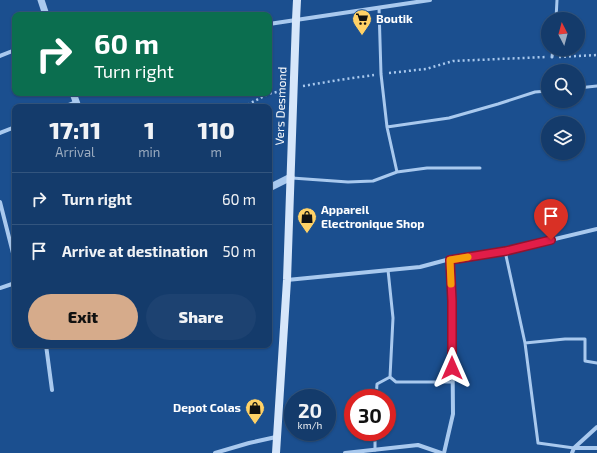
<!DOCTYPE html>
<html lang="en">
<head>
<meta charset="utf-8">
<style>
  :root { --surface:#143b6b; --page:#1d4271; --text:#f1f3f6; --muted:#9dadc1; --line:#33557e; --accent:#d6ab8b }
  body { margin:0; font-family:"Exo 2",sans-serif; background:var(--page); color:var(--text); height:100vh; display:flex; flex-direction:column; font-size:15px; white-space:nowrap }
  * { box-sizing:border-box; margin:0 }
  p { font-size:13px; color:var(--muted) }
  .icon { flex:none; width:22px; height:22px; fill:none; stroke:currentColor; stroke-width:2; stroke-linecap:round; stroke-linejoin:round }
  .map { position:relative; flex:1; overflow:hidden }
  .sheet { position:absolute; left:12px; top:104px; width:260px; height:244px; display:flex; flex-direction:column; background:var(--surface); border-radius:8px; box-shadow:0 1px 3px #0004,0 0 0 1px var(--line) }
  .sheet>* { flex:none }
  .top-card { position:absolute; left:12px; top:12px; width:260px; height:84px; border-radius:8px; box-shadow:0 1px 3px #0004,0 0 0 1px var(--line); background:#0b6e4f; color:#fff; overflow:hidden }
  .needle { width:26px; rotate:354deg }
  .fabs { position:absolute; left:541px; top:12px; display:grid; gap:8px }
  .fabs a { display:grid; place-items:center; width:44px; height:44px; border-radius:50%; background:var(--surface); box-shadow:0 1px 3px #0004,0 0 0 1px var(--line); font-size:20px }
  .speed { position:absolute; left:284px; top:389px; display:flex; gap:8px; font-size:20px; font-weight:700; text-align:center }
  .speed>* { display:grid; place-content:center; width:52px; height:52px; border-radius:50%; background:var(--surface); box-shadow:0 1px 3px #0004,0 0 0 1px var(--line); line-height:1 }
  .speed small { font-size:10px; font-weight:400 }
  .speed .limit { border:6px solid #d22; background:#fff; color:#111 }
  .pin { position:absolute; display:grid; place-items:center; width:34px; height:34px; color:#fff; margin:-41px -17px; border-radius:50% 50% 50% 0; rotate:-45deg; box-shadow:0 0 4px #0007 }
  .pin .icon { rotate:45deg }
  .me { position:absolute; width:44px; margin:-22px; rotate:0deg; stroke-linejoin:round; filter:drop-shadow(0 0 3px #0008) }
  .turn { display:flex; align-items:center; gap:14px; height:84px; padding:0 16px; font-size:18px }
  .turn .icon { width:52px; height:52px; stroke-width:2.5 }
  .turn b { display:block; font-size:28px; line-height:34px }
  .eta { display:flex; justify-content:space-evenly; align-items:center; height:68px; text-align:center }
  .eta b { font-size:24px; font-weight:800; line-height:28px }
  .cta { display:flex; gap:8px; margin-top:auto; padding:8px 16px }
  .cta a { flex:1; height:46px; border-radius:24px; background:var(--accent); color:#111; font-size:16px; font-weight:800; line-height:46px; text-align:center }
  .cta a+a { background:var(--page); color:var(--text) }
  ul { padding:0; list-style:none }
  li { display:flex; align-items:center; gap:12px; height:52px; padding:0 16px; border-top:1px solid var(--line) }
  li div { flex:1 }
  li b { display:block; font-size:15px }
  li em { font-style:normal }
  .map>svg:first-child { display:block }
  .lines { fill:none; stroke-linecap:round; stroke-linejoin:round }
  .path { stroke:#a9c9ee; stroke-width:2.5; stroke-dasharray:2 3; stroke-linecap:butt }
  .service { stroke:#a9c9ee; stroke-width:3 }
  .minor { stroke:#a9c9ee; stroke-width:4 }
  .tertiary { stroke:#a9c9ee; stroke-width:7 }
  .secondary { stroke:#d6e6fa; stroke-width:8 }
  .route-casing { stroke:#92132f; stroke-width:10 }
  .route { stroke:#e11d48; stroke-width:7 }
  .slow { stroke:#f59e0b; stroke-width:7 }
  .labels { text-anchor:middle; stroke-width:3.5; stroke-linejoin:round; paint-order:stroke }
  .poi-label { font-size:12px; font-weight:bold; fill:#fff; stroke:#1b4f8f; text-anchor:start }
  .street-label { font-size:12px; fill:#fff; stroke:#1b4f8f }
</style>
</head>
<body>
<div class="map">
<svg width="597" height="453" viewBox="0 0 597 453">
  <rect width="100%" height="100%" fill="#1b4f8f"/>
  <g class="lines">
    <path class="path" d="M 559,57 L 597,55
      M 389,73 L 426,69 L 453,61 L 546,57
      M 303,86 L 339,80 L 374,75
      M 243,107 L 268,94 L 285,90"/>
    <path class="service" d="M 556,19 L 557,0
      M 552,57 L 553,49
      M 578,88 L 597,86
      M 387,127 L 449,118 L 498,104 L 535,92 L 548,91
      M 397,172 L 427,168 L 480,168
      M 292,178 L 348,182 L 373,181 L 397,172 L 387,127 L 381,74 L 379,8
      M 505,251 L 525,343 L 538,443 L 574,448
      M 388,270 L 393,318 L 390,377 L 396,382 L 452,382
      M 525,343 L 565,339 L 585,339 L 585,361 L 597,363
      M 376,398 L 377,384 L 390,377
      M 375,450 L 375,432"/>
    <path class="minor" d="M 269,24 L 430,0
      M 0,56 L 15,50
      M 63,107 L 76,102
      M 0,133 L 15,127
      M 0,202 L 15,261
      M 287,280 L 420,267 L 450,259 L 505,251 L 597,229
      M 0,288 L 15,283
      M 46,345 L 52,390
      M 574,448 L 597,448
      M 215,453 L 249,443 L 276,437
      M 345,453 L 418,445 L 441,453
      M 444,453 L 453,414 L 452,301 L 450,259
      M 572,453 L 574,448 L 597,427"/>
    <path class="tertiary" d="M 41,0 L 46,15
      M 73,93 L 78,107
      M 269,188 L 291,177"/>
    <path class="secondary" d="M 276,453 L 287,280 L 296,20 L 297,0"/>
  </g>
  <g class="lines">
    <defs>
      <path id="route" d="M 452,368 L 452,301 L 450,260 L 506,251 L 551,240"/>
    </defs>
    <use href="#route" class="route-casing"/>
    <use href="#route" class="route"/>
    <path class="slow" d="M 451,284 L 450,260 L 468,257"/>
  </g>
  <defs>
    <symbol id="supermarket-pin" viewBox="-11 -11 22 30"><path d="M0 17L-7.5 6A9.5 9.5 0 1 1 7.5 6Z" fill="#ffd166" stroke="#1b4f8f"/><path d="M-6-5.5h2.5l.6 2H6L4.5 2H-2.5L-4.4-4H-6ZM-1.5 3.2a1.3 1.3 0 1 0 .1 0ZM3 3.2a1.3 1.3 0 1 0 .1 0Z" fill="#111"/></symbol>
    <symbol id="shop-pin" viewBox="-11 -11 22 30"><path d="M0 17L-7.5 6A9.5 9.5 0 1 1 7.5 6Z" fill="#ffd166" stroke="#1b4f8f"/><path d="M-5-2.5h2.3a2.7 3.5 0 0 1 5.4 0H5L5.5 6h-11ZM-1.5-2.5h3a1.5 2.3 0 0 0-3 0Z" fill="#111"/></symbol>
  </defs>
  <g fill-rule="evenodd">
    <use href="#supermarket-pin" x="351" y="8" width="22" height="30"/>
    <use href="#shop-pin" x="296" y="206" width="22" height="30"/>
    <use href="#shop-pin" x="244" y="397" width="22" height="30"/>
  </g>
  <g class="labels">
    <g class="poi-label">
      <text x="376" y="23">Boutik</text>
      <text x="321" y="214">Appareil<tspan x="321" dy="14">Electronique Shop</tspan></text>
      <text x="241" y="412" text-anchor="end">Depot Colas</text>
    </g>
    <g class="street-label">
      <text transform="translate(281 106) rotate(-88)" y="4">Vers Desmond</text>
    </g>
  </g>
</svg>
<div class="fabs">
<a><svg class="needle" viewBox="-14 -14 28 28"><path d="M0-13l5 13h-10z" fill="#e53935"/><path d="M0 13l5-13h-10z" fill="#9dadc1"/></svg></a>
<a><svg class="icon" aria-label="search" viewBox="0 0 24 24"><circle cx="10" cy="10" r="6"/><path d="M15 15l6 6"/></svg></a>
<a><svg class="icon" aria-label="layers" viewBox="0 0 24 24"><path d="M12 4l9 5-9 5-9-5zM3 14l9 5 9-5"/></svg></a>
</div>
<div class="speed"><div>20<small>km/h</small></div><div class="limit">30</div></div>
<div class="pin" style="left:551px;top:240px;background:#d93025"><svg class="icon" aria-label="arrive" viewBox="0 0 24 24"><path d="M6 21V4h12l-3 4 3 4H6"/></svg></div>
<svg class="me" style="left:452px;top:368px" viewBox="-20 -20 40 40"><path d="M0-17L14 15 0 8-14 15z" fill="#e11d48" stroke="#fff" stroke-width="4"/></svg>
<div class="top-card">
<div class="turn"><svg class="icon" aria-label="right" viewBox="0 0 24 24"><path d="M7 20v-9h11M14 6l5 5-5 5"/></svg><div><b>60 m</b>Turn right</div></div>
</div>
<section class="sheet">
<div class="eta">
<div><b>17:11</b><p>Arrival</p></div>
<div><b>1</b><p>min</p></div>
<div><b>110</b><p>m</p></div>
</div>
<ul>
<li><svg class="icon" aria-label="right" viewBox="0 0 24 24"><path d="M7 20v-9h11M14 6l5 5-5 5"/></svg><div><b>Turn right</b></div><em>60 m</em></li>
<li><svg class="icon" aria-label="arrive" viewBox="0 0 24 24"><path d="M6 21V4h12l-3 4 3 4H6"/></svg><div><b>Arrive at destination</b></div><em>50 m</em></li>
</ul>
<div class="cta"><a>Exit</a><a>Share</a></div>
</section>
</div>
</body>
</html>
